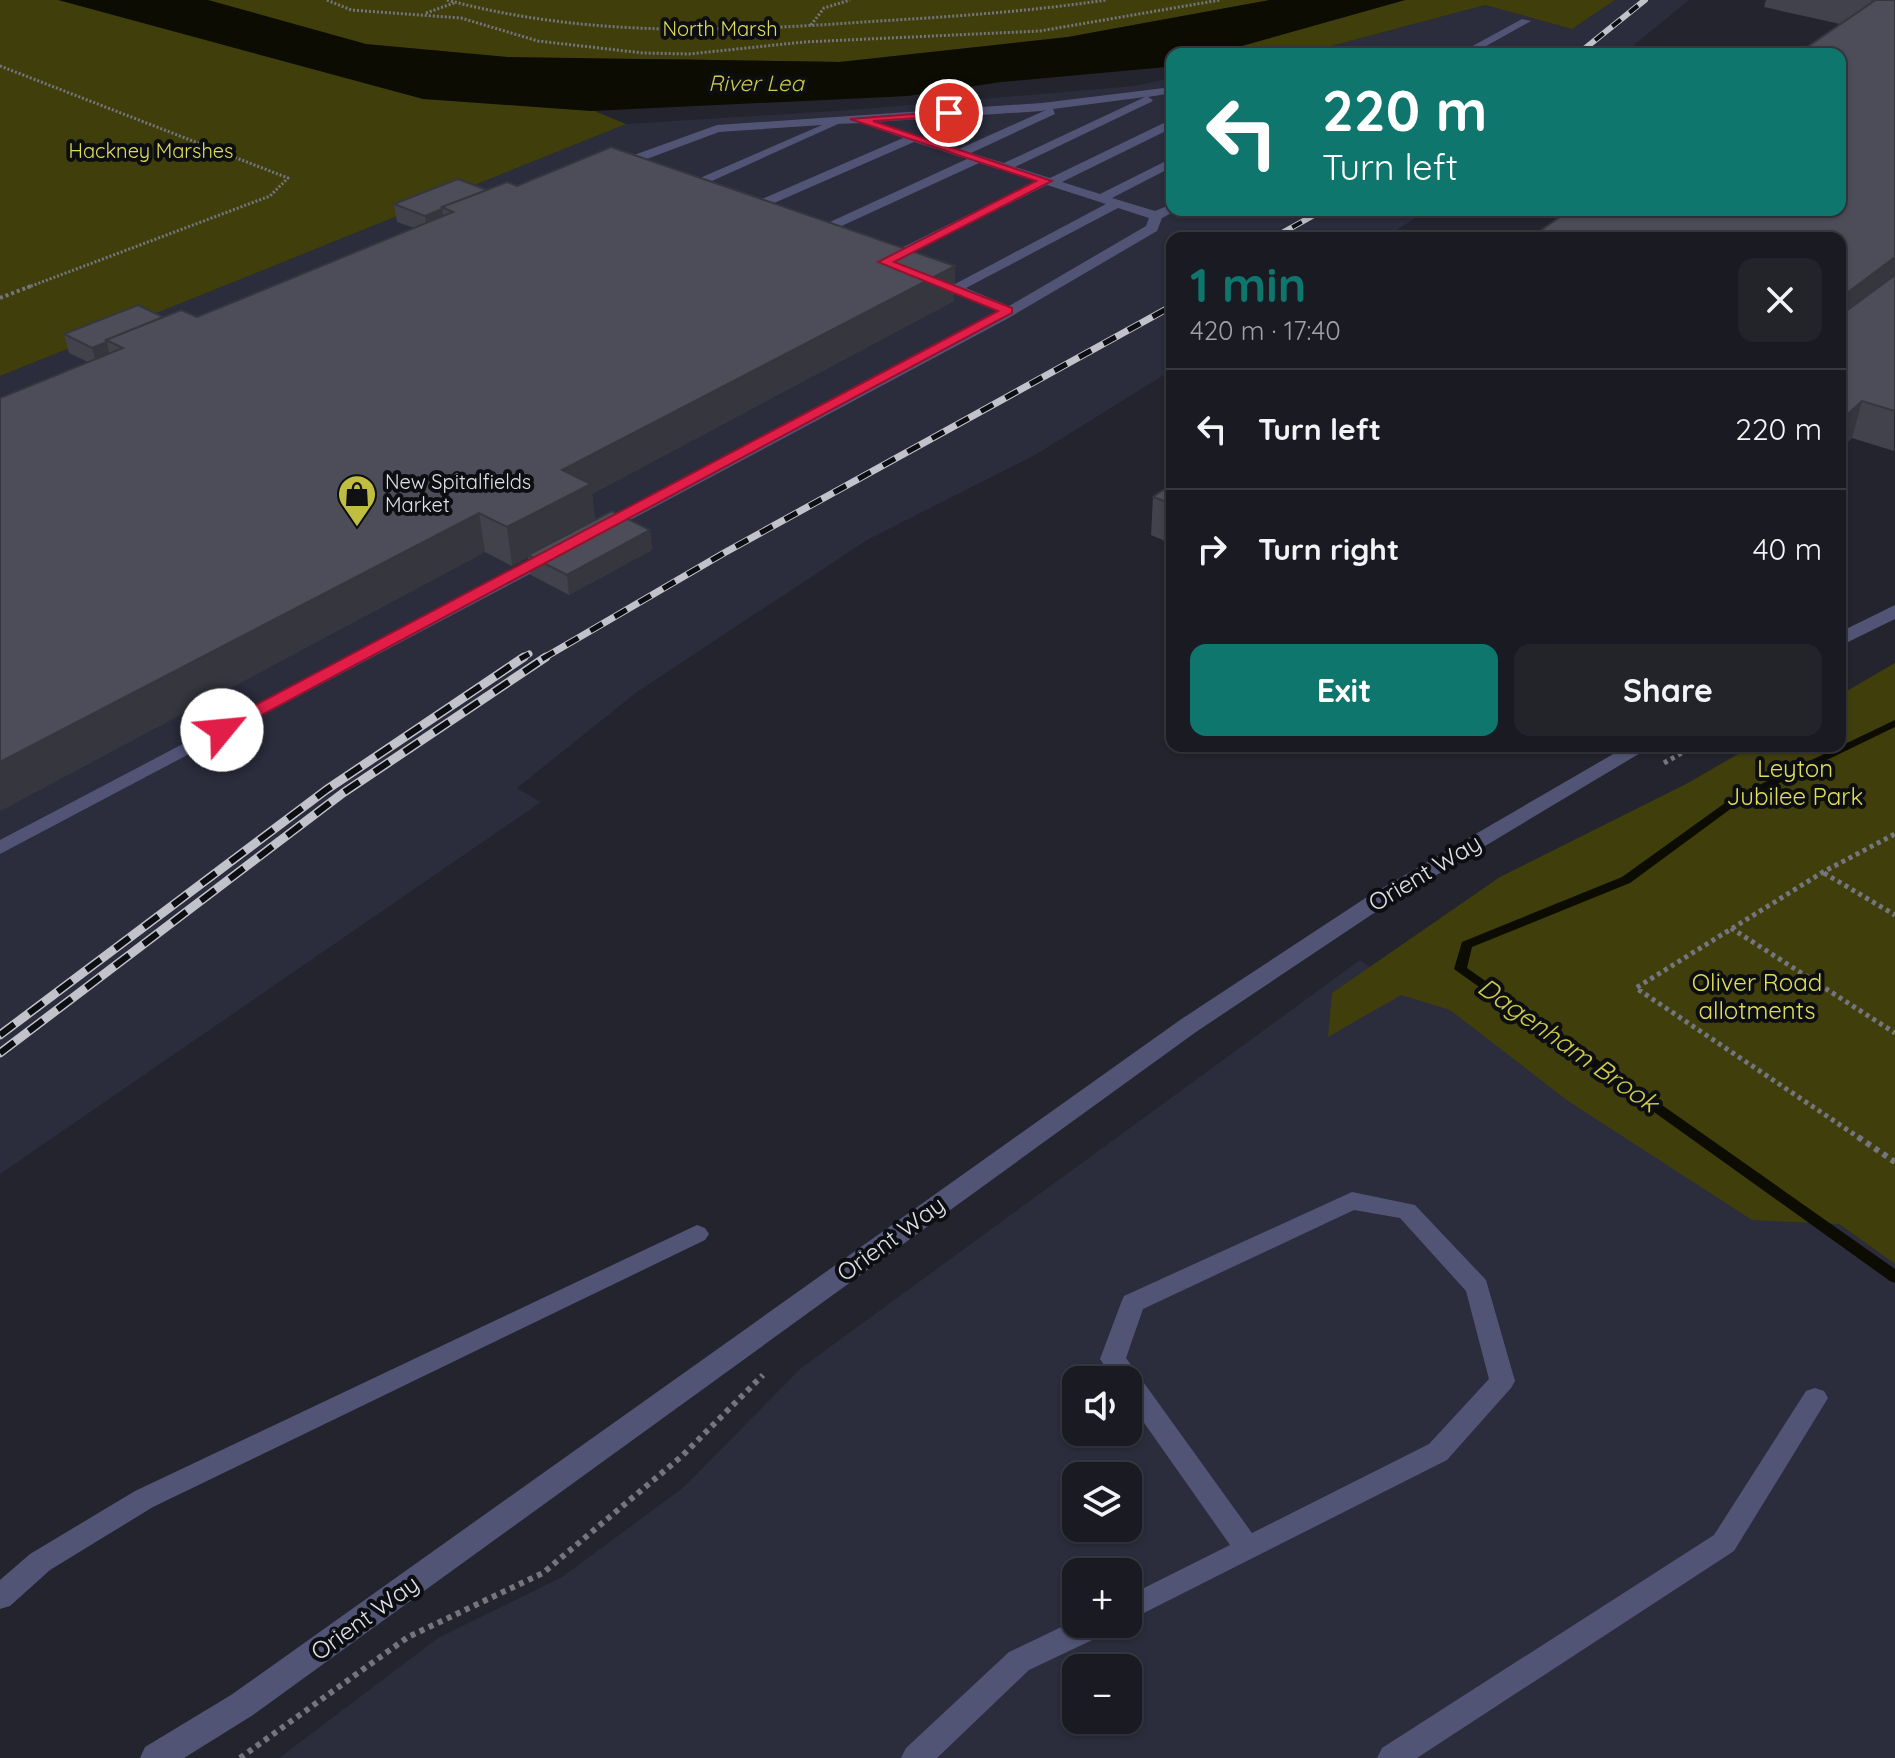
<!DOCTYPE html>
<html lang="en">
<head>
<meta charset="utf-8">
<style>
  :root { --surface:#1a1b22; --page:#23242a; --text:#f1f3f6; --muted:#9fa1a5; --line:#383940; --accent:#0f766e }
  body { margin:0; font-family:Quicksand,sans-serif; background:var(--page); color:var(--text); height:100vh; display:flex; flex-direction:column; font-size:30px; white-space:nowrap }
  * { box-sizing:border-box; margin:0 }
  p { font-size:26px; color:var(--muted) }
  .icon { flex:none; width:44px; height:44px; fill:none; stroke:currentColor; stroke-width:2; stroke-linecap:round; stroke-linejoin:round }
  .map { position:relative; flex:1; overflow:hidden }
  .panel { position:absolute; left:1166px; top:232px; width:680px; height:520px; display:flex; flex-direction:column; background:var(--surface); border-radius:16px; box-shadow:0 2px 6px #0004,0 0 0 2px var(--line) }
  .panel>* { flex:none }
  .hud { position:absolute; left:1166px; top:48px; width:680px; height:168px; border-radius:16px; box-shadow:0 2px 6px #0004,0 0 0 2px var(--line); background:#0f766e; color:#fff; overflow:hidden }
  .controls { position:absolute; left:1062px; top:1366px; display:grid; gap:16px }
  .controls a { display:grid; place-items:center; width:80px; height:80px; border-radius:16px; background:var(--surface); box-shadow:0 2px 6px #0004,0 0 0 2px var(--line); font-size:40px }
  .pin { position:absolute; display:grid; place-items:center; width:68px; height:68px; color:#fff; margin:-34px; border:4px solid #fff; border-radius:50%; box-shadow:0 2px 8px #0007 }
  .me { position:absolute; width:88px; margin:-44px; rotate:62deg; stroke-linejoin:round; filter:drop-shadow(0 0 6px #0008) }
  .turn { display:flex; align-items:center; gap:28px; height:168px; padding:0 24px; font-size:36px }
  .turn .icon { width:104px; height:104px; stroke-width:2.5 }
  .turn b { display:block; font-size:56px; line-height:68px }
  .round { display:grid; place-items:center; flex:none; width:84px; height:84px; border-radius:16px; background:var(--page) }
  .headline { display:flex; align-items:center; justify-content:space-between; height:136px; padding:0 24px }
  h1 { font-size:48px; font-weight:700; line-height:60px; color:var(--accent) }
  .action { display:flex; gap:16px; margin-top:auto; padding:16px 24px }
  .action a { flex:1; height:92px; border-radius:16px; background:var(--accent); color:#fff; font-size:32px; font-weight:700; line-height:92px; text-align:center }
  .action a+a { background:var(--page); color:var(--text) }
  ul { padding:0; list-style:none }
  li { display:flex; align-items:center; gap:24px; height:120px; padding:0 24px; border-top:2px solid var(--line) }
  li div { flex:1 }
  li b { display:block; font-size:30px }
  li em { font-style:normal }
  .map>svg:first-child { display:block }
  .built { fill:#2b2c3c; fill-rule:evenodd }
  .green { fill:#403f0c }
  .water { fill:#0d0c02 }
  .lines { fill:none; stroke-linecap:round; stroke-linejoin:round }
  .stream { fill:#0d0c02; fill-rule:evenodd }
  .path-far3 { stroke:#74757e; stroke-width:3; stroke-dasharray:2 2; stroke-linecap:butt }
  .path-far2 { stroke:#74757e; stroke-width:4; stroke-dasharray:3 3; stroke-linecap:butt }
  .path-far1 { stroke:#74757e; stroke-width:5; stroke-dasharray:4 4; stroke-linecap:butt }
  .path { stroke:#74757e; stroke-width:6; stroke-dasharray:5 5; stroke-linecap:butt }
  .service { fill:#525476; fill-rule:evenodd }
  .tertiary { fill:#525476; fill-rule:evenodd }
  .rail-far2-casing { stroke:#c1c2ca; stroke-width:6 }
  .rail-far1-casing { stroke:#c1c2ca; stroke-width:7 }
  .rail-casing { stroke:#c1c2ca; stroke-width:9 }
  .rail-far2 { stroke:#0d0e12; stroke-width:4; stroke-dasharray:11; stroke-linecap:butt }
  .rail-far1 { stroke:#0d0e12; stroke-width:5; stroke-dasharray:14; stroke-linecap:butt }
  .rail { stroke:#0d0e12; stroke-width:6; stroke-dasharray:18; stroke-linecap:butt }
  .wall { fill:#41424c }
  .shaded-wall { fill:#35363e }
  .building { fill:#4c4d58; stroke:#35363e; stroke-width:2 }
  .route { fill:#e11d48; stroke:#92132f; stroke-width:2 }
  .labels { text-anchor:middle; stroke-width:8; stroke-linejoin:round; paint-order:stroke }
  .far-park-label { font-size:20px; fill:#e0de59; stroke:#0d0e12 }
  .far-poi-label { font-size:20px; fill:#e1e2e9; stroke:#0d0e12; text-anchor:start }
  .far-water-label { font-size:22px; font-style:italic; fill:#cfcc46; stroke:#0d0e12 }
  .park-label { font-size:24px; fill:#e0de59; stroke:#0d0e12 }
  .street-label { font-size:24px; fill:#e1e2e9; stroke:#0d0e12 }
  .water-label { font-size:26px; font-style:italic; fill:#cfcc46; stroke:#0d0e12 }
</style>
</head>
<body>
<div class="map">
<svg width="1895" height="1758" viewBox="0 0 1895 1758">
  <rect width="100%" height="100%" fill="#23242e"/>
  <path class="built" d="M 1615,0 L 1689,0 L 1623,54 L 1301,54 L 1485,5 L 1572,29 Z
    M 1172,78 L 1172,210 L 1428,210 L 1384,238 L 1172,238 L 1172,370 L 1035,455 L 867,540 L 637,692 L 517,788 L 541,802 L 0,1174 L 0,376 L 626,124 L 849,110 L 1134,86 Z
    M 1360,960 L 1406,992 L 1488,975 L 1895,1264 L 1895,1758 L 279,1758 L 438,1638 L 562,1577 L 684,1487 L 801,1368 ZM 1076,1380 L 1128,1380 L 1128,1432 L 1076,1432 ZM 1076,1476 L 1128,1476 L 1128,1528 L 1076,1528 ZM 1076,1572 L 1128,1572 L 1128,1624 L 1076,1624 ZM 1076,1668 L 1128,1668 L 1128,1720 L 1076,1720 Z"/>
  <path class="green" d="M 0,0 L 1270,0 L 1068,37 L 840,62 L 644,59 L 592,110 L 626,124 L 0,376 Z
    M 1405,0 L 1615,0 L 1572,29 L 1485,5 L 1301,54 L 1213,54 Z
    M 1895,663 L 1895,1264 L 1839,1224 L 1752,1220 L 1568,1101 L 1450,1010 L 1401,995 L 1328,1037 L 1332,993 L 1500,877 L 1688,783 L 1752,746 L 1840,746 L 1840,695 Z"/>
  <path class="water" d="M 58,0 L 208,0 L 366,44 L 508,57 L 840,62 L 1068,37 L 1270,0 L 1405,0 L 1213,54 L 1172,54 L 1172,65 L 1166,67 L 1001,82 L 908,96 L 591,111 L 423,99 Z"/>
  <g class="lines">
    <path class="stream" d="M 1895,720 L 1895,727 L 1740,802 L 1630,883 L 1472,947 L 1467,968 L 1895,1269 L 1895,1283 L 1890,1281 L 1454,969 L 1462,942 L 1622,877 L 1732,798 Z"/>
    <path class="path-far3" d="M 327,0 L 351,10 L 461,18 L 538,41 L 643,53 L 689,54 L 804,42 L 1040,31 L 1220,0
      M 447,0 C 585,37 722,32 864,22 C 945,17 1026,12 1106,0
      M 426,13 L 454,3
      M 811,25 L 824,8 L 850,0
      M 0,66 L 288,178 L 270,196 L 26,288"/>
    <path class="path-far2" d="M 0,298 L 31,286"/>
    <path class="path-far1" d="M 1664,763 L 1694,746
      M 1824,873 L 1895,915
      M 1731,928 L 1895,1033
      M 1861,1139 L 1636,988 L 1823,872 L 1895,834"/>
    <path class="path" d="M 1858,1137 L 1895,1162
      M 240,1758 L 408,1637 L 543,1573 L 682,1456 L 763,1375"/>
    <path class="service" d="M 1522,19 L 1531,21 L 1472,54 L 1458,54 Z
      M 1360,49 L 1364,54 L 1344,54 L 1346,52 Z
      M 1172,87 L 1172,93 L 1148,97 L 1153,100 L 1151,102 L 1015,167 L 1050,178 L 1172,119 L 1172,128 L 1062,182 L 1100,194 L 1172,158 L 1172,167 L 1112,198 L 1155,211 L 1172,204 L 1172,210 L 1177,210 L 1162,218 L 1157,231 L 1005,320 L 606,533 L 594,533 L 594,527 L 999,312 L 925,281 L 925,275 L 935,275 L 955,284 L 1106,204 L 1047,185 L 884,266 L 879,265 L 879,259 L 1036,181 L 979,163 L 811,240 L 804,236 L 806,233 L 967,159 L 914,142 L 744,216 L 739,215 L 739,209 L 903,138 L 861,123 L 838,124 L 683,194 L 677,190 L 679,187 L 822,125 L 719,132 L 620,169 L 612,169 L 612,163 L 717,125 L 1042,103 ZM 1145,97 L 1004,163 L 971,153 L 1055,114 L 1053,109 ZM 1046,110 L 959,149 L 875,122 L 1042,111 ZM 1118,208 L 1149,218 L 1146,226 L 1009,306 L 966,288 Z
      M 554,549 L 560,550 L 560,558 L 0,854 L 0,840 Z
      M 1352,1192 L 1415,1205 L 1486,1280 L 1515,1381 L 1511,1388 L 1447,1460 L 1128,1621 L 1128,1596 L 1230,1545 L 1128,1400 L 1128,1380 L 1114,1380 L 1100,1359 L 1121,1303 L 1124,1296 ZM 1354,1210 L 1400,1218 L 1466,1291 L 1489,1379 L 1429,1444 L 1252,1533 L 1126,1358 L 1143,1309 Z
      M 697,1225 L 705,1228 L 709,1234 L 705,1240 L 153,1507 L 50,1570 L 10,1606 L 0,1609 L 0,1580 L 30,1554 L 135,1491 Z
      M 1815,1388 L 1824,1391 L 1828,1398 L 1734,1551 L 1417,1758 L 1377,1758 L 1382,1748 L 1714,1535 L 1806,1391 Z
      M 1076,1620 L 1076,1624 L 1111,1624 L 1107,1633 L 1029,1670 L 937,1758 L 901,1758 L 906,1748 L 1009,1652 Z"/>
    <path class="tertiary" d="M 1895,605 L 1895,619 L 1840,646 L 1840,632 Z
      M 1627,746 L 1652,746 L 1383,907 L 1196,1032 L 253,1715 L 184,1758 L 140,1758 L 145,1747 L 231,1695 L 1180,1020 L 1367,897 Z"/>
    <defs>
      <path id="rail-far2" d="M 1578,54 L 1645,0
        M 1273,238 L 1323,210"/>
      <path id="rail-far1" d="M 520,659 L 529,654
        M 542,659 L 724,553 L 1172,306"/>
      <path id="rail" d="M 0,1035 L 326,790 L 524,657
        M 0,1053 L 343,793 L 546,657"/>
    </defs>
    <use href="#rail-far2" class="rail-far2-casing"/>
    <use href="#rail-far1" class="rail-far1-casing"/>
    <use href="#rail" class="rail-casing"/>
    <use href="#rail-far2" class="rail-far2"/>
    <use href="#rail-far1" class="rail-far1"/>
    <use href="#rail" class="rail"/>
  </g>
  <path class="wall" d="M 1766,0 L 1895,0 L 1894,451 L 1852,438 L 1840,449 L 1840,24 L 1764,7 Z
    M 517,186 L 955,266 L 954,301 L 592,494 L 595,520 L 650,530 L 652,550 L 569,595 L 531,575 L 528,557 L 512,566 L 485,552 L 0,811 L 0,398 L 88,362 L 69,353 L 64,334 L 163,317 L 197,317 L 414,228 L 397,222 L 394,204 Z
    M 1172,484 L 1172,544 L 1151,535 L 1153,497 Z"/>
  <path class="shaded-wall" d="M 442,209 L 445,227 L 428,234 L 425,216 Z
    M 1895,257 L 1895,279 L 1840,326 L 1847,293 Z
    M 955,266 L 954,301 L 592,494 L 595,522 L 528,555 L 528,557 L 512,566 L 507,527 L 562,470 Z
    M 107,342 L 111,361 L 97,367 L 92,348 Z
    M 1862,401 L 1852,438 L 1840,449 L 1840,421 Z
    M 479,513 L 485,552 L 0,811 L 0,762 Z
    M 650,530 L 652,550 L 569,595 L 567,575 Z"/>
  <path class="building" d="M 1871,0 L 1895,0 L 1895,257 L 1847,293 L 1849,309 L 1895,275 L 1895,411 L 1862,401 L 1840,421 L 1840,238 L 1530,238 L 1570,210 L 1840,210 L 1840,54 L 1797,54 L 1874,1 Z
    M 611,147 L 955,266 L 562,470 L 591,484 L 507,527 L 479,513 L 0,762 L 0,398 L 123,348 L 106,340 L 181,310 L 197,317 L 453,212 L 442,207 L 507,182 L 517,186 Z
    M 458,179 L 487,190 L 442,207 L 442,209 L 425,216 L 394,204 Z
    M 138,305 L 163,317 L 106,340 L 107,342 L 92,348 L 64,334 Z
    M 1172,484 L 1172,504 L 1153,497 Z
    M 612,511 L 650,530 L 567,575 L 528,555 Z"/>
  <path class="route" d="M 952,111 L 949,116 L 873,121 L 1052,181 L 894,262 L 1012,308 L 1012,313 L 228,733 L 216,733 L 216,726 L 998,311 L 878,262 L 1036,181 L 850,119 Z"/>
  <defs>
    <symbol id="shop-pin" viewBox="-11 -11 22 30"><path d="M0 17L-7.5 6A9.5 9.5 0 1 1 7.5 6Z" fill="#c0be41" stroke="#0d0e12"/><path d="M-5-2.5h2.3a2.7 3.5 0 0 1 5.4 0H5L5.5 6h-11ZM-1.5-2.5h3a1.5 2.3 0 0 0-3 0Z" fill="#111"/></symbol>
  </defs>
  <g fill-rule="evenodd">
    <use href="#shop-pin" x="335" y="472" width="44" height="60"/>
  </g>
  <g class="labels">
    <g class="far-park-label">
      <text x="720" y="36">North Marsh</text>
      <text x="151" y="158">Hackney Marshes</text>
    </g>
    <g class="far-poi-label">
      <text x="385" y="489">New Spitalfields<tspan x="385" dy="23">Market</tspan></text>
    </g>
    <g class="far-water-label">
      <text x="756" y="91">River Lea</text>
    </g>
    <g class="park-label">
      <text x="1795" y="777">Leyton<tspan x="1795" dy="28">Jubilee Park</tspan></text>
      <text x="1757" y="991">Oliver Road<tspan x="1757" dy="28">allotments</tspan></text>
    </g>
    <g class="street-label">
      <text transform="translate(1425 873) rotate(-31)" y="8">Orient Way</text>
      <text transform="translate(891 1239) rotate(-36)" y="8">Orient Way</text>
      <text transform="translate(365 1618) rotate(-36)" y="8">Orient Way</text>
    </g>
    <g class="water-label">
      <text transform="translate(1568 1045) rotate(35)" y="9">Dagenham Brook</text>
    </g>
  </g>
</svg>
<div class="controls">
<a><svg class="icon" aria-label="sound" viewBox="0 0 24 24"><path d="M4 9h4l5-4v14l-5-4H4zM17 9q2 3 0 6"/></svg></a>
<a><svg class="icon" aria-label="layers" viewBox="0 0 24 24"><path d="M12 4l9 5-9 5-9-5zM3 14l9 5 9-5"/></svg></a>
<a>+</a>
<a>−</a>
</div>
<div class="pin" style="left:949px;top:113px;background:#d93025"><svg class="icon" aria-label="arrive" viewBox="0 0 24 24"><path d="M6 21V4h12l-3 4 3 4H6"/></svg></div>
<svg class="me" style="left:222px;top:730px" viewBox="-20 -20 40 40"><circle r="19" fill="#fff"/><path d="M0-13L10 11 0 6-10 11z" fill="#e11d48"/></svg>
<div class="hud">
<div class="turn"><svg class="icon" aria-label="left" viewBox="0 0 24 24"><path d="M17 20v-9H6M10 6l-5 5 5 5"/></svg><div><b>220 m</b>Turn left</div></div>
</div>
<section class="panel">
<div class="headline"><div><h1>1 min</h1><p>420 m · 17:40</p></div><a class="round"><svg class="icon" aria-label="close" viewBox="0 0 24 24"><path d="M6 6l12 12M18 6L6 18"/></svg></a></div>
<ul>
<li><svg class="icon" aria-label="left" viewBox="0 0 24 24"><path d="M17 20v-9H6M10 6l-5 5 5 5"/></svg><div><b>Turn left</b></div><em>220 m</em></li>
<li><svg class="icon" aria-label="right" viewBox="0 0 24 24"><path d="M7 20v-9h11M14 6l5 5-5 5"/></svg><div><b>Turn right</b></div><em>40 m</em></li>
</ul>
<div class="action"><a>Exit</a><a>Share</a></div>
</section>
</div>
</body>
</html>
